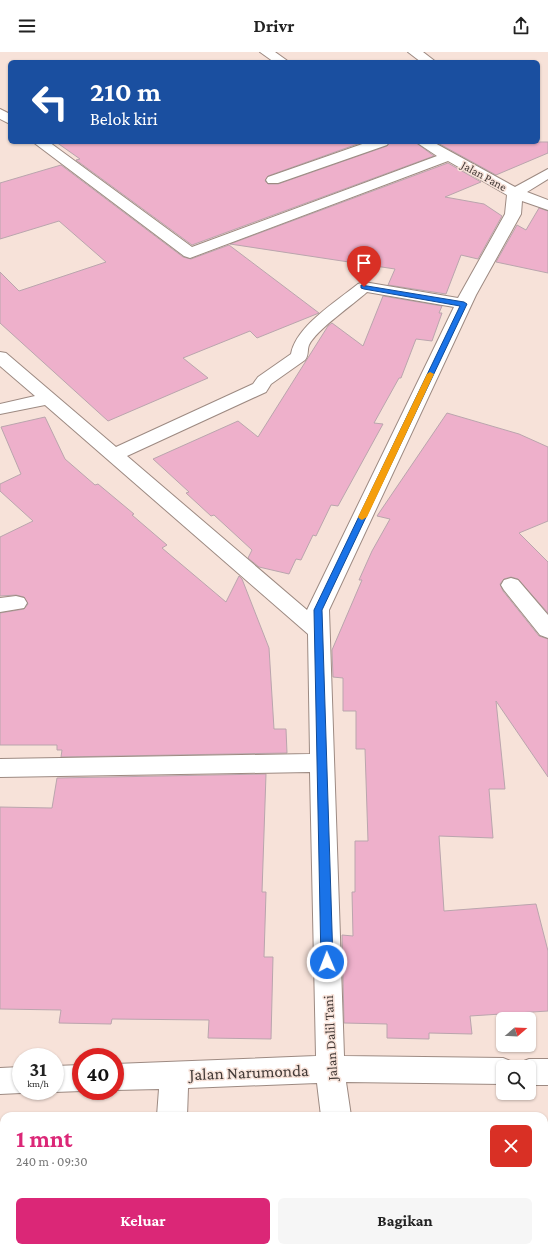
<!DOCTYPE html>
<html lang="id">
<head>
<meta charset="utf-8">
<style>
  :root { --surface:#fff; --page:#f6f6f6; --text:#222; --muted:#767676; --accent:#db2777 }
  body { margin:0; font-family:"Crimson Pro",serif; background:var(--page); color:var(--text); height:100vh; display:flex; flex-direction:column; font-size:15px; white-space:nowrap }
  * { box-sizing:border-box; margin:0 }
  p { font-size:13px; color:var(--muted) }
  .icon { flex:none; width:22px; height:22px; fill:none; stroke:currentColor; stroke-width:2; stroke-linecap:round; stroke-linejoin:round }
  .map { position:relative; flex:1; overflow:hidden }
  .panel { position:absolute; left:0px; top:1060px; width:548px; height:140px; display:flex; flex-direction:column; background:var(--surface); border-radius:12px 12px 0 0; box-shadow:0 1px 3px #0004 }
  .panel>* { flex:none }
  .hud { position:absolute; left:8px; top:8px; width:532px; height:84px; border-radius:6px; box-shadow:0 1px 3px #0004; background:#1a4fa0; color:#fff; overflow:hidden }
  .needle { width:26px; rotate:71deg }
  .controls { position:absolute; left:496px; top:960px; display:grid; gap:8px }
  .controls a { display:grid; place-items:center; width:40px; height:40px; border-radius:6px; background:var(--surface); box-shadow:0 1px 3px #0004; font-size:20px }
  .speed { position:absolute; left:12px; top:996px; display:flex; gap:8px; font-size:20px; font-weight:700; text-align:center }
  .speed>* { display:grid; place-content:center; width:52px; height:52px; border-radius:50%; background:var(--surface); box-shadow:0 1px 3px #0004; line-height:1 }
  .speed small { font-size:10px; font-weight:400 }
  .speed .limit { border:6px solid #d22; background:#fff; color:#111 }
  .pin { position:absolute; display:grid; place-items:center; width:34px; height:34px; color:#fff; margin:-41px -17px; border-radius:50% 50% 50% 0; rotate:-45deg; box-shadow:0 0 4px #0007 }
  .pin .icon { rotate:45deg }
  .me { position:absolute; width:44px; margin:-22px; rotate:359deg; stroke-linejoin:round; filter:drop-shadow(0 0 3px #0008) }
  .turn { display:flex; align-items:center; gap:14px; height:84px; padding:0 16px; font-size:18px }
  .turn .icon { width:52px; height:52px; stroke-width:2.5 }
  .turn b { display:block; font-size:28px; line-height:34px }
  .round { display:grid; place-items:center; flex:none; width:42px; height:42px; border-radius:6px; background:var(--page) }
  .head { display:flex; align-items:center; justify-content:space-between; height:68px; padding:0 16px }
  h1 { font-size:24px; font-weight:700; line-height:30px; color:var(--accent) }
  .button { display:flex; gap:8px; margin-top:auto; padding:8px 16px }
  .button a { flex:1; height:46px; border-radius:6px; background:var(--accent); color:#fff; font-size:16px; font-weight:700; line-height:46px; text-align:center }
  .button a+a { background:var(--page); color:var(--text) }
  header { display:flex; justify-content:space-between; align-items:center; height:52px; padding:0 16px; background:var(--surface); font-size:18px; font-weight:700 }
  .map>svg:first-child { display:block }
  .building { fill:#eeb0cb; stroke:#baa5ad }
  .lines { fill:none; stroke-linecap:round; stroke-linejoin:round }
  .minor-casing { stroke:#9d8a82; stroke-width:2 }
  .minor { fill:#fff; fill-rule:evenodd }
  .route { fill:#1a73e8; stroke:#114b97 }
  .slow { fill:#f59e0b }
  .labels { text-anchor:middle; stroke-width:3; stroke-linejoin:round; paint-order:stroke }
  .far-street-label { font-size:12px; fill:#433a37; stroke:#f7e2d9 }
  .street-label { font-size:14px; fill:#433a37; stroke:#f7e2d9 }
  .near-street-label { font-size:17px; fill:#433a37; stroke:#f7e2d9 }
</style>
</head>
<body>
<header><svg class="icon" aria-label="menu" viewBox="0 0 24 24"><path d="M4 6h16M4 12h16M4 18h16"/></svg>Drivr<svg class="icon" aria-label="share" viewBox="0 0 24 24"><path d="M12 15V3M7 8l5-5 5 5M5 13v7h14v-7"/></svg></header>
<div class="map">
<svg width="548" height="1200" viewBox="0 0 548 1200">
  <rect width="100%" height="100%" fill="#f7e2d9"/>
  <path class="building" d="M 56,90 L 363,90 L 268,124 L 265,129 L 268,132 L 278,132 L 387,94 L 390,90 L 415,90 L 434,104 L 192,193 L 76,108 L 80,107 Z
    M 436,90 L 548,90 L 548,101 L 496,123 Z
    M 448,111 L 481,130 L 445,145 L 484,152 L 502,164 L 478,207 L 461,203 L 446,242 L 388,233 L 395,217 L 230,192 Z
    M 61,113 L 183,205 L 191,207 L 229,193 L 319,261 L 257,286 L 250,279 L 183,306 L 208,326 L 108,369 L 0,271 L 0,220 L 19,239 L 106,210 L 59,169 L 0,187 L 0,131 Z
    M 539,156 L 548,159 L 548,221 L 496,210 L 517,173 L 526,178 Z
    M 383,244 L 442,254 L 439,261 L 442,261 L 432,289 L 416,287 L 401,326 L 399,326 L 374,371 L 383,372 L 338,454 L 331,453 L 316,484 L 313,483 L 301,508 L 296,507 L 289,522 L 259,515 L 248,506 L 252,498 L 214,463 L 211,464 L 186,441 L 189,440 L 153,407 L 238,369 L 258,385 L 328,274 L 332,271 L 363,294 Z
    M 447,361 L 519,382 L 548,395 L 548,469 L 519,481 L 548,510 L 548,561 L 518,527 L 511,525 L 504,527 L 500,532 L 503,539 L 539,584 L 548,587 L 548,725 L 496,649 L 505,737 L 489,737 L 493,786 L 439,784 L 444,859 L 536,852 L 548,899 L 548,959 L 470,964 L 472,982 L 429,981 L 429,987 L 387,986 L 387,972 L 344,971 L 342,883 L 353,884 L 352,840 L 355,840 L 355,789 L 368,789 L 365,697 L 356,697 L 356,659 L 343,659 L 343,626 L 333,625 L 332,598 L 362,528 L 359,528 L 372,499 L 390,467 L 377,464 Z
    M 45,365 L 65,407 L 95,433 L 98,432 L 134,462 L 132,463 L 167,493 L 162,496 L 226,550 L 239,524 L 242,527 L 269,596 L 274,677 L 286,677 L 287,701 L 61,705 L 62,698 L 57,698 L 57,693 L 0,693 L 0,561 L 24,557 L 28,552 L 24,545 L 16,543 L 0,544 L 0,485 L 33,469 L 0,439 L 0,432 L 21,422 L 1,375 Z
    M 266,722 L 262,840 L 266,840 L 264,905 L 273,905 L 271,987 L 208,986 L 209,968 L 112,967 L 111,972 L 59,971 L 61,958 L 0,957 L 0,755 L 52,756 L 57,726 Z"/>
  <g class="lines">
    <defs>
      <path id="minor" d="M 260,0 L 275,0 L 289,10 L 274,10 Z
        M 408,0 L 423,0 L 436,10 L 421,10 Z
        M 0,57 L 10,62 L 10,72 L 0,67 Z
        M 33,90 L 49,90 L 192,195 L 437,104 L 416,90 L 433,90 L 515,135 L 548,117 L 548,127 L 527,140 L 548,148 L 548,158 L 522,149 L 521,162 L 476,243 L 329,558 L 344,1004 L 503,1006 L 513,1010 L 515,1015 L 503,1015 L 503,1032 L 346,1030 L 351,1064 L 321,1064 L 317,1031 L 188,1036 L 187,1064 L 157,1064 L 159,1037 L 115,1038 L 115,1012 L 316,1004 L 310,720 L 0,725 L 0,707 L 310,702 L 308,582 L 45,353 L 0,362 L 0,352 L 35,344 L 0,314 L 0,300 L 6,301 L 116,395 L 253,332 L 258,325 L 291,302 C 296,274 337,249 358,232 L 364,230 L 458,246 L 505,162 L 507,143 L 448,109 L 190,206 L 184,204 ZM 367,240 L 454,255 L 307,558 L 127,404 L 266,340 L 271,332 L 305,308 C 309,303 307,298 309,293 C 316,278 354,252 367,240 Z
        M 368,90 L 389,90 L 387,93 L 278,131 L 268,131 L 266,128 L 268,125 Z
        M 511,526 L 518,528 L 548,563 L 548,586 L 540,583 L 504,538 L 501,533 L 504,528 Z
        M 16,544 L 24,546 L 27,551 L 24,556 L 0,560 L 0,546 Z
        M 529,1007 L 548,1007 L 548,1033 L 529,1033 L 529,1015 L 517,1015 L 519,1011 Z
        M 81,1013 L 82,1039 L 55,1040 L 51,1039 L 55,1039 L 55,1014 Z
        M 21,1015 L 21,1039 L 27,1039 L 21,1041 L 0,1042 L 0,1016 Z
        M 4,1155 L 4,1186 L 0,1187 L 0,1156 Z
        M 338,1196 L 370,1196 L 370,1200 L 338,1200 Z"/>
    </defs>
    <use href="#minor" class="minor-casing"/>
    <use href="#minor" class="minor"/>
  </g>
  <path class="route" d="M 361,233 L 464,250 L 467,252 L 322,558 L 333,910 L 331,913 L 327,915 L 323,913 L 321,910 L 314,558 L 460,254 L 364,237 L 361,236 Z"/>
  <path class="slow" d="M 430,320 L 434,322 L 367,465 L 362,468 L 360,467 L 358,465 L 427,322 Z"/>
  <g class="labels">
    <g class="far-street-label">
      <text transform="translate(484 124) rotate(29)" y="4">Jalan Pane</text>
    </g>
    <g class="street-label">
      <text transform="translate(330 986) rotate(-93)" y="5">Jalan Dalil Tani</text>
    </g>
    <g class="near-street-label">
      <text transform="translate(249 1020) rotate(-2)" y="6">Jalan Narumonda</text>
    </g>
  </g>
</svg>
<div class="controls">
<a><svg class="needle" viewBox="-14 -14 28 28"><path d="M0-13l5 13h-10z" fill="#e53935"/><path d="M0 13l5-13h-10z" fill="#767676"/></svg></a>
<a><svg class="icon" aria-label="search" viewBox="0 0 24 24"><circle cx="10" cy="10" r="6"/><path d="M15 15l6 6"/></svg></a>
</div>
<div class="speed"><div>31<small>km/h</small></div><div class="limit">40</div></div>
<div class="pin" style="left:364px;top:235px;background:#d93025"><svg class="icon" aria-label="arrive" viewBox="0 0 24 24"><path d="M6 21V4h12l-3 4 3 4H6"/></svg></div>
<svg class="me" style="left:327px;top:910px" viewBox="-20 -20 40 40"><circle r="17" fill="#1a73e8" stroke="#fff" stroke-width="3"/><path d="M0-11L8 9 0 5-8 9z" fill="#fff"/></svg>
<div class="hud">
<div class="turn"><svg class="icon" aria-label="left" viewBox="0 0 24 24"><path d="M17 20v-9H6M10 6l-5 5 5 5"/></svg><div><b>210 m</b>Belok kiri</div></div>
</div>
<section class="panel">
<div class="head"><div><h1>1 mnt</h1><p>240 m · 09:30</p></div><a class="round" style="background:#d93025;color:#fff"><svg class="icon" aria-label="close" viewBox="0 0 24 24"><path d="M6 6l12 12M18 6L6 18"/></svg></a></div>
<div class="button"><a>Keluar</a><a>Bagikan</a></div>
</section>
</div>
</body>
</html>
